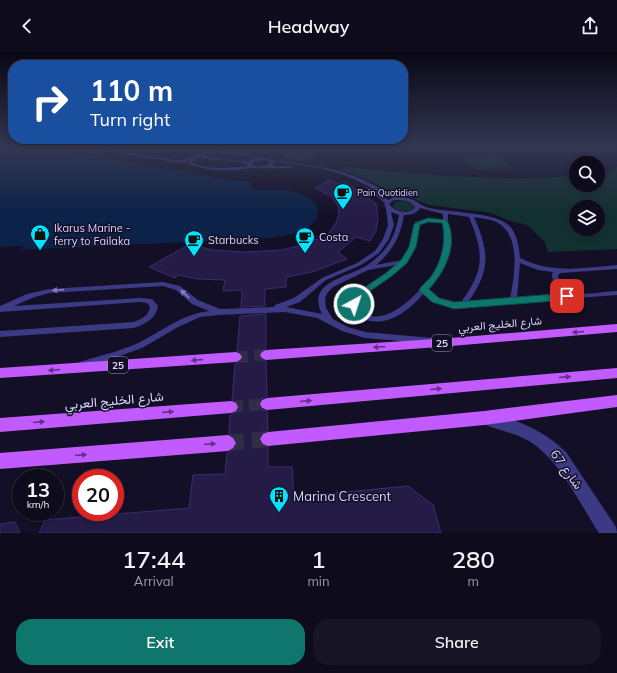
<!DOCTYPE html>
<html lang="en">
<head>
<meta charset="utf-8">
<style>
  :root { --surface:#0e0b1c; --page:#171425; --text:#f1f3f6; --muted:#9b9ba3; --line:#2e2b3b; --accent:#0f766e }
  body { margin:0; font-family:Mulish,Vazirmatn,sans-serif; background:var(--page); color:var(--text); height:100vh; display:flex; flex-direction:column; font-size:15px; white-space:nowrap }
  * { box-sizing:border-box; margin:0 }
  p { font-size:13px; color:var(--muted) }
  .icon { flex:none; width:22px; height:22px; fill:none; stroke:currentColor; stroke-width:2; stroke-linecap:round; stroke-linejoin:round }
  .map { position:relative; height:481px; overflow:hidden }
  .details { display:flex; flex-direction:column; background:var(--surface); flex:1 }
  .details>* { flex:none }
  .hud { position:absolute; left:8px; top:8px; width:400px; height:84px; border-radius:16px; box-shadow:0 2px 6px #0003,0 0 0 1px var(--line); background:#1a4fa0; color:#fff; overflow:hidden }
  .fabs { position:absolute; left:569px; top:104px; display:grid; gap:8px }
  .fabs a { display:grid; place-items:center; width:36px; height:36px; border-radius:50%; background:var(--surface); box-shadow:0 2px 6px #0003,0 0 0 1px var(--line); font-size:20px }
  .speed { position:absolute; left:12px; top:417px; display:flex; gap:8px; font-size:20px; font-weight:700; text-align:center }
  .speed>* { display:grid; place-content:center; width:52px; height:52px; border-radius:50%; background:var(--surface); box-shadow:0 2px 6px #0003,0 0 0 1px var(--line); line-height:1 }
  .speed small { font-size:10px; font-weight:400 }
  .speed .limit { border:6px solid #d22; background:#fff; color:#111 }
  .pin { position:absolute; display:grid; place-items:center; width:34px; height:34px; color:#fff; margin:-17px; border-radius:8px; box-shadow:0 2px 6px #0006 }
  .me { position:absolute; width:44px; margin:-22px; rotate:40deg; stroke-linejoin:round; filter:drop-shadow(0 0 3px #0008) }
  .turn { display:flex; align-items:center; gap:14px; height:84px; padding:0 16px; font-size:18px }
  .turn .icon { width:52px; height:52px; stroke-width:2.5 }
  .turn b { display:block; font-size:28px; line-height:34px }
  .eta { display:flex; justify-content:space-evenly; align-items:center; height:68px; text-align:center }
  .eta b { font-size:24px; font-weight:600; line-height:28px }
  .button { display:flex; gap:8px; margin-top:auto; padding:8px 16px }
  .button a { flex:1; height:46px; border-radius:16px; background:var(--accent); color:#fff; font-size:16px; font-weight:600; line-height:46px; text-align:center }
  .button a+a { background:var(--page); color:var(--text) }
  header { display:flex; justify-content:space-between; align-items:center; height:52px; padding:0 16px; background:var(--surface); font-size:18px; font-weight:600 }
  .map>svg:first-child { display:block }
  .green { fill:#12302f; fill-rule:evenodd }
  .water { fill:#0c2248 }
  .building { fill:#241b47; stroke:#3b2d73 }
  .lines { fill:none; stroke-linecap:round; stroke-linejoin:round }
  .primary-tunnel-far1 { stroke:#312d47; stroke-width:12; stroke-dasharray:12 6; stroke-linecap:butt }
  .primary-tunnel { stroke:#312d47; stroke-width:16; stroke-dasharray:16 8; stroke-linecap:butt }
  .service { fill:#3d3a85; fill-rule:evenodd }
  .tertiary { fill:#3d3a85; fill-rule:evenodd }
  .primary { fill:#c25bff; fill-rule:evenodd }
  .oneway { fill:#837fbc }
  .oneway2 { fill:#623188 }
  .route { fill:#0f766e; stroke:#0a4d48 }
  .labels { text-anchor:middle; stroke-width:3; stroke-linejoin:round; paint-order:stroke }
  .far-poi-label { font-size:9px; fill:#d9d4ff; stroke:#130f26; text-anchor:start }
  .shield { fill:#130f26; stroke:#9e99be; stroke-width:1 }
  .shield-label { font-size:10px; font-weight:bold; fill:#d9d4ff }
  .poi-label { font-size:11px; fill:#d9d4ff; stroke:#130f26; text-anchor:start }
  .street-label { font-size:11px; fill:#d9d4ff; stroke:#130f26 }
  .near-street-label { font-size:13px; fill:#d9d4ff; stroke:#130f26 }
  .near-poi-label { font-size:13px; fill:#d9d4ff; stroke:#130f26; text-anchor:start }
</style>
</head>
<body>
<header><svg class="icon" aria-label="back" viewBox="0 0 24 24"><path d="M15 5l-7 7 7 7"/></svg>Headway<svg class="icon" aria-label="share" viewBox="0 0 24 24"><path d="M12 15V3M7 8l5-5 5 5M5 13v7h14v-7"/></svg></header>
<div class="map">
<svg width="617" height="481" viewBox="0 0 617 481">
  <rect width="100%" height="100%" fill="#130f26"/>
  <path class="green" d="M 300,98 L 309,99 L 315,103 C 308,111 293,110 285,105 L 284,103 L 288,100 Z
    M 495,103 L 514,117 L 476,118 L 461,106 Z
    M 347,115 C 422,123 501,130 576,124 L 576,133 L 598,133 L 598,122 L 608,121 L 617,115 L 617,197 L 548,200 L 545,190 L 527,173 L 510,169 L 491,161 L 429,153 L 412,146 L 393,143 L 371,129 L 342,118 ZM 576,155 L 598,155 L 598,177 L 576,177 Z
    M 404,149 L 412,152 L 414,157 C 407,161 399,160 393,155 L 395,150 Z"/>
  <path class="water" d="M 0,95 L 39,95 L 237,129 L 249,129 L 252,137 C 268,140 285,136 301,142 C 325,152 323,170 300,180 C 291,183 280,184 270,186 L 20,198 L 24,194 L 0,195 Z"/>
  <path class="building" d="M 329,128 L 339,132 L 344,130 L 348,132 L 362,141 L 376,152 L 378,167 L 376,179 L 370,189 L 356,185 L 338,200 L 347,207 L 312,220 L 286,225 L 286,235 L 265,237 L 265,254 L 241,255 L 242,238 L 223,239 L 225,228 L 197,227 L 179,223 L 175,226 L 149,215 L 190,192 L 212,198 L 244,200 L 282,198 L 302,193 L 317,187 L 322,190 L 336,171 L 339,162 L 338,154 L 332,145 L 315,136 Z
    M 266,262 L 266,296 L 261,299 L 259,304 L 261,307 L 266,309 L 267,344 L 261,347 L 259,353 L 261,357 L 267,359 L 268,379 L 262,381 L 259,388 L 262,393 L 268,395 L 268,415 L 292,415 L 294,445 L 408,434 L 433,453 L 441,481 L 39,481 L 45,468 L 189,456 L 193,423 L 225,422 L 227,401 L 234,397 L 237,392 L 234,385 L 229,382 L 230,363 L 237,360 L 239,356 L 237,350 L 232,348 L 235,312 L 241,309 L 243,306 L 241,301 L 237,299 L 240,264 Z
    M 15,470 L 20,481 L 0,481 L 0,472 Z"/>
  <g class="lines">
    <path class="primary-tunnel-far1" d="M 236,305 L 266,303
      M 231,355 L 267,352"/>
    <path class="primary-tunnel" d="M 228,391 L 268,387"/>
    <path class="service" d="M 86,95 L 93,95 L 174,108 C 179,108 184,108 189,106 C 197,103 202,99 212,99 C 231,98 250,103 269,107 C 297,113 326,113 354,124 C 367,129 378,136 390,141 C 397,144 406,144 413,148 C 418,150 420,153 426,155 C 448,162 499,158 512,177 C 518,186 519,196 520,206 C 552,222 583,216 617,213 L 617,217 L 561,221 L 558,223 C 559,233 573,240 582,241 C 588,243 609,239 617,239 L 617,243 L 455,255 L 433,250 L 423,242 C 410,258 388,275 366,268 C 358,265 354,260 350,253 L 353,243 L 378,228 L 396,213 L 368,218 L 333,235 L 328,240 L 325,246 L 326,256 L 333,267 L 348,275 L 365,280 L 433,286 L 436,287 L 437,289 L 436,291 L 433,292 L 365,286 L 342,279 L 317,266 L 285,260 L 219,263 L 200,265 L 178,275 L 142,296 L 83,317 L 80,316 L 79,313 L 80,310 C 98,304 118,300 136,292 C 162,280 179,263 209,259 L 192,252 L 176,238 L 163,234 L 49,241 L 32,246 L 14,254 L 140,246 L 152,247 L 158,254 C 156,267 145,272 134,276 L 0,285 L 0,279 L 134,270 C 141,267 149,264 150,255 L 147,251 L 140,250 L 0,260 L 0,254 L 27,242 L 49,237 L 163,230 L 180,234 L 198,248 L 220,257 L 274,255 L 275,253 L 294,246 L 322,226 L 357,211 L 375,199 L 383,187 L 388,173 L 386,156 L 384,152 L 385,151 L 366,136 L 370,135 L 388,148 L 393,146 C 373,138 356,126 335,120 C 315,114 294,113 273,109 L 275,111 L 272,114 L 291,114 L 293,115 L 291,116 C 278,116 266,117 254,116 C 249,116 243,117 238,118 C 221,119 204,118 189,112 L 189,109 L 179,111 ZM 207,101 L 231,102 L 259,106 L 253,107 L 249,110 L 244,109 L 211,106 L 202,102 ZM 199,104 C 214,112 236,105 249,114 C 231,116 210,118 192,111 L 194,107 ZM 265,108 L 271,111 C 264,115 258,116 251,112 L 255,109 ZM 394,148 C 403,148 411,148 415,156 C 408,163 395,160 389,152 ZM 420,156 L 443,162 L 443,168 L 428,166 L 415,170 L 410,195 L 402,208 L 376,213 C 393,198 400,186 404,163 C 411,163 416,162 420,156 ZM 391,160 L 399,163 C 395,185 388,198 369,212 C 350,226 305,228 322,262 L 286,255 L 300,250 L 326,228 L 361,213 L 379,201 L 389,187 L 394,173 ZM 448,162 L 469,165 C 484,201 485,218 461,250 C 447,251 438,246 427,238 C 438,225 450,208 450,190 C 450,181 447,172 448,162 ZM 474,165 C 483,167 494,167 501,173 C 521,188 514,226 510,247 L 469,249 C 491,217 489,200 474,165 ZM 428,170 L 443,171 C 444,184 445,196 440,208 C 432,228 397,269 372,264 C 366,262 361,259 358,253 L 359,246 C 377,234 410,216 416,194 C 418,187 418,179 420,172 ZM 520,211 L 538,218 L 553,220 L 552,222 C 552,233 561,238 571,242 L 517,246 Z
      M 122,95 L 129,95 L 115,98 L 113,97 Z
      M 182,95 L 201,95 L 213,97 L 211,98 L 199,97 L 197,98 Z"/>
    <path class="tertiary" d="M 488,360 C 519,369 542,377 566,400 L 616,475 L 617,481 L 599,481 C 580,452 559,407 529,389 C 515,381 498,378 483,372 L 481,367 L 483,362 Z"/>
    <path class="primary" d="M 617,272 L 617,280 L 451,294 L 266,308 L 262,306 L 260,303 L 262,300 L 266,298 L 451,286 Z
      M 236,300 L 240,302 L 242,305 L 240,308 L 236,310 L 0,326 L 0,316 Z
      M 617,316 L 617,326 L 267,358 L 262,356 L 260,352 L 262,348 L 267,346 Z
      M 617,343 L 617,355 L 484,373 L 268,394 L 263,392 L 260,387 L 263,382 L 268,380 L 484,359 Z
      M 231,349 L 236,351 L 238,355 L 236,359 L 231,361 L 0,380 L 0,366 Z
      M 228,383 L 233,386 L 236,391 L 233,396 L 228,399 L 0,417 L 0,401 Z"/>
  </g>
  <defs><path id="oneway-solid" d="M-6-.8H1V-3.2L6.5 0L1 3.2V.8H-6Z"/></defs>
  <g class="oneway">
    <use href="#oneway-solid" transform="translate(58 238) rotate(176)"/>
    <use href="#oneway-solid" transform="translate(185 242) rotate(-137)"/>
  </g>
  <g class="oneway2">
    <use href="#oneway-solid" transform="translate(578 280) rotate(175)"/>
    <use href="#oneway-solid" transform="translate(379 295) rotate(176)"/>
    <use href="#oneway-solid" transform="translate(197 308) rotate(176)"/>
    <use href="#oneway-solid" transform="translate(54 318) rotate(176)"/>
    <use href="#oneway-solid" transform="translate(565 325) rotate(-5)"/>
    <use href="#oneway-solid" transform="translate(436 337) rotate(-5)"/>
    <use href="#oneway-solid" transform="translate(306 349) rotate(-5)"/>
    <use href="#oneway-solid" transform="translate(168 360) rotate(-5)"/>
    <use href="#oneway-solid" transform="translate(39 370) rotate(-5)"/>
    <use href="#oneway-solid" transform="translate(210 392) rotate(-5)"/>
    <use href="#oneway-solid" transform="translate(81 403) rotate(-5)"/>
  </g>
  <linearGradient id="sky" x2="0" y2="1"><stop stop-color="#0a0815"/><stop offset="0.59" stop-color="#333752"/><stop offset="1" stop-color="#333752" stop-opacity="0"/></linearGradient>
  <rect width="617" height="162" fill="url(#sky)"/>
  <path class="route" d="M 428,166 L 447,168 C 459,192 445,220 429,237 L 439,246 L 454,250 L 567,241 L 572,244 L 567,248 L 454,257 L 432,250 L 419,238 C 422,233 426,230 430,226 C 441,211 447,189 442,171 L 428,170 L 420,173 L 416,195 L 407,211 L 392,224 L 360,246 L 357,255 L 351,255 L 349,252 L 353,243 L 386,221 L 401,208 L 409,195 L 414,172 Z"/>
  <defs>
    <symbol id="cafe-pin" viewBox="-11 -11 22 30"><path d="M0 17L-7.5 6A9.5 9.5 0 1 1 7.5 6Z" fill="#00e5ff" stroke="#130f26"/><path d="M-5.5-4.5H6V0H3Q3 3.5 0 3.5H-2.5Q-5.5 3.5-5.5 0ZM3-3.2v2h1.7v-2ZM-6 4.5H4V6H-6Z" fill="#111"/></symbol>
    <symbol id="shop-pin" viewBox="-11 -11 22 30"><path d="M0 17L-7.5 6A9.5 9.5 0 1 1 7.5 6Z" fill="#00e5ff" stroke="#130f26"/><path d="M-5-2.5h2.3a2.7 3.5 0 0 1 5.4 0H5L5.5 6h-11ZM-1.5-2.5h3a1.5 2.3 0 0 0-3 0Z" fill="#111"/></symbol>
    <symbol id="building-pin" viewBox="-11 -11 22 30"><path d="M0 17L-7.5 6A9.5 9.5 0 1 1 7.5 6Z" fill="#00e5ff" stroke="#130f26"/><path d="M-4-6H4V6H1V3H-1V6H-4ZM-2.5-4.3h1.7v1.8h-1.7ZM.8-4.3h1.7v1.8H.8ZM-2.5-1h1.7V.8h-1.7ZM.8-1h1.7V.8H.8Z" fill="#111"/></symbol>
  </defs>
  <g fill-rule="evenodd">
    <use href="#cafe-pin" x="332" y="130" width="22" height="30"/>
    <use href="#shop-pin" x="29" y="171" width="22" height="30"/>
    <use href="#cafe-pin" x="294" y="174" width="22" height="30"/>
    <use href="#cafe-pin" x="183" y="177" width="22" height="30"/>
    <use href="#building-pin" x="268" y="433" width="22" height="30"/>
  </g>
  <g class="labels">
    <g class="far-poi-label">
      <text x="357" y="144">Pain Quotidien</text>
    </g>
    <g class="shield">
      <rect x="432" y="283" width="20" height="16" rx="3"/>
      <rect x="108" y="305" width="20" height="16" rx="3"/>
    </g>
    <g class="shield-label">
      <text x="442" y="295">25</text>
      <text x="118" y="317">25</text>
    </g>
    <g class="poi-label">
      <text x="54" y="180">Ikarus Marine -<tspan x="54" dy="13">ferry to Failaka</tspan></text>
      <text x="319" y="189">Costa</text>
      <text x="208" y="192">Starbucks</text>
    </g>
    <g class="street-label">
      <text transform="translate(500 272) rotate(-5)" y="4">شارع الخليج العربي</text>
    </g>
    <g class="near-street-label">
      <text transform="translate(114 348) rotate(-5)" y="5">شارع الخليج العربي</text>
      <text transform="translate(567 417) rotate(54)" y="5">شارع 67</text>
    </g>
    <g class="near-poi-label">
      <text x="293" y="449">Marina Crescent</text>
    </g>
  </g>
</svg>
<div class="fabs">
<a><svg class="icon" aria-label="search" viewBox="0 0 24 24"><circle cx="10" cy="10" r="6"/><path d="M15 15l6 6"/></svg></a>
<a><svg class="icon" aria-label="layers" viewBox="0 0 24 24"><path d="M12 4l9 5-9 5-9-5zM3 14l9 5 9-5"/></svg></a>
</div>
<div class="speed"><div>13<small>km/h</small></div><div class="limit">20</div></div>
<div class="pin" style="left:567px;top:244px;background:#d93025"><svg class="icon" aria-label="arrive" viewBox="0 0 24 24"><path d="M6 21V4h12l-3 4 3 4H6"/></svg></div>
<svg class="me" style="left:354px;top:252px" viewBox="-20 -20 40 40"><circle r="17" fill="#0f766e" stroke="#fff" stroke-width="3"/><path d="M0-11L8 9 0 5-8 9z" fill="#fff"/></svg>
<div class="hud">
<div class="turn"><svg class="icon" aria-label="right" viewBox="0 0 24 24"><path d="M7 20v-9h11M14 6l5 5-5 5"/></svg><div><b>110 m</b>Turn right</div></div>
</div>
</div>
<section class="details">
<div class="eta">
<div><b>17:44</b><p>Arrival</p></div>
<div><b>1</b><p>min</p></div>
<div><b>280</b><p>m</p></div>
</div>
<div class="button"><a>Exit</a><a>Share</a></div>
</section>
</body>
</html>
